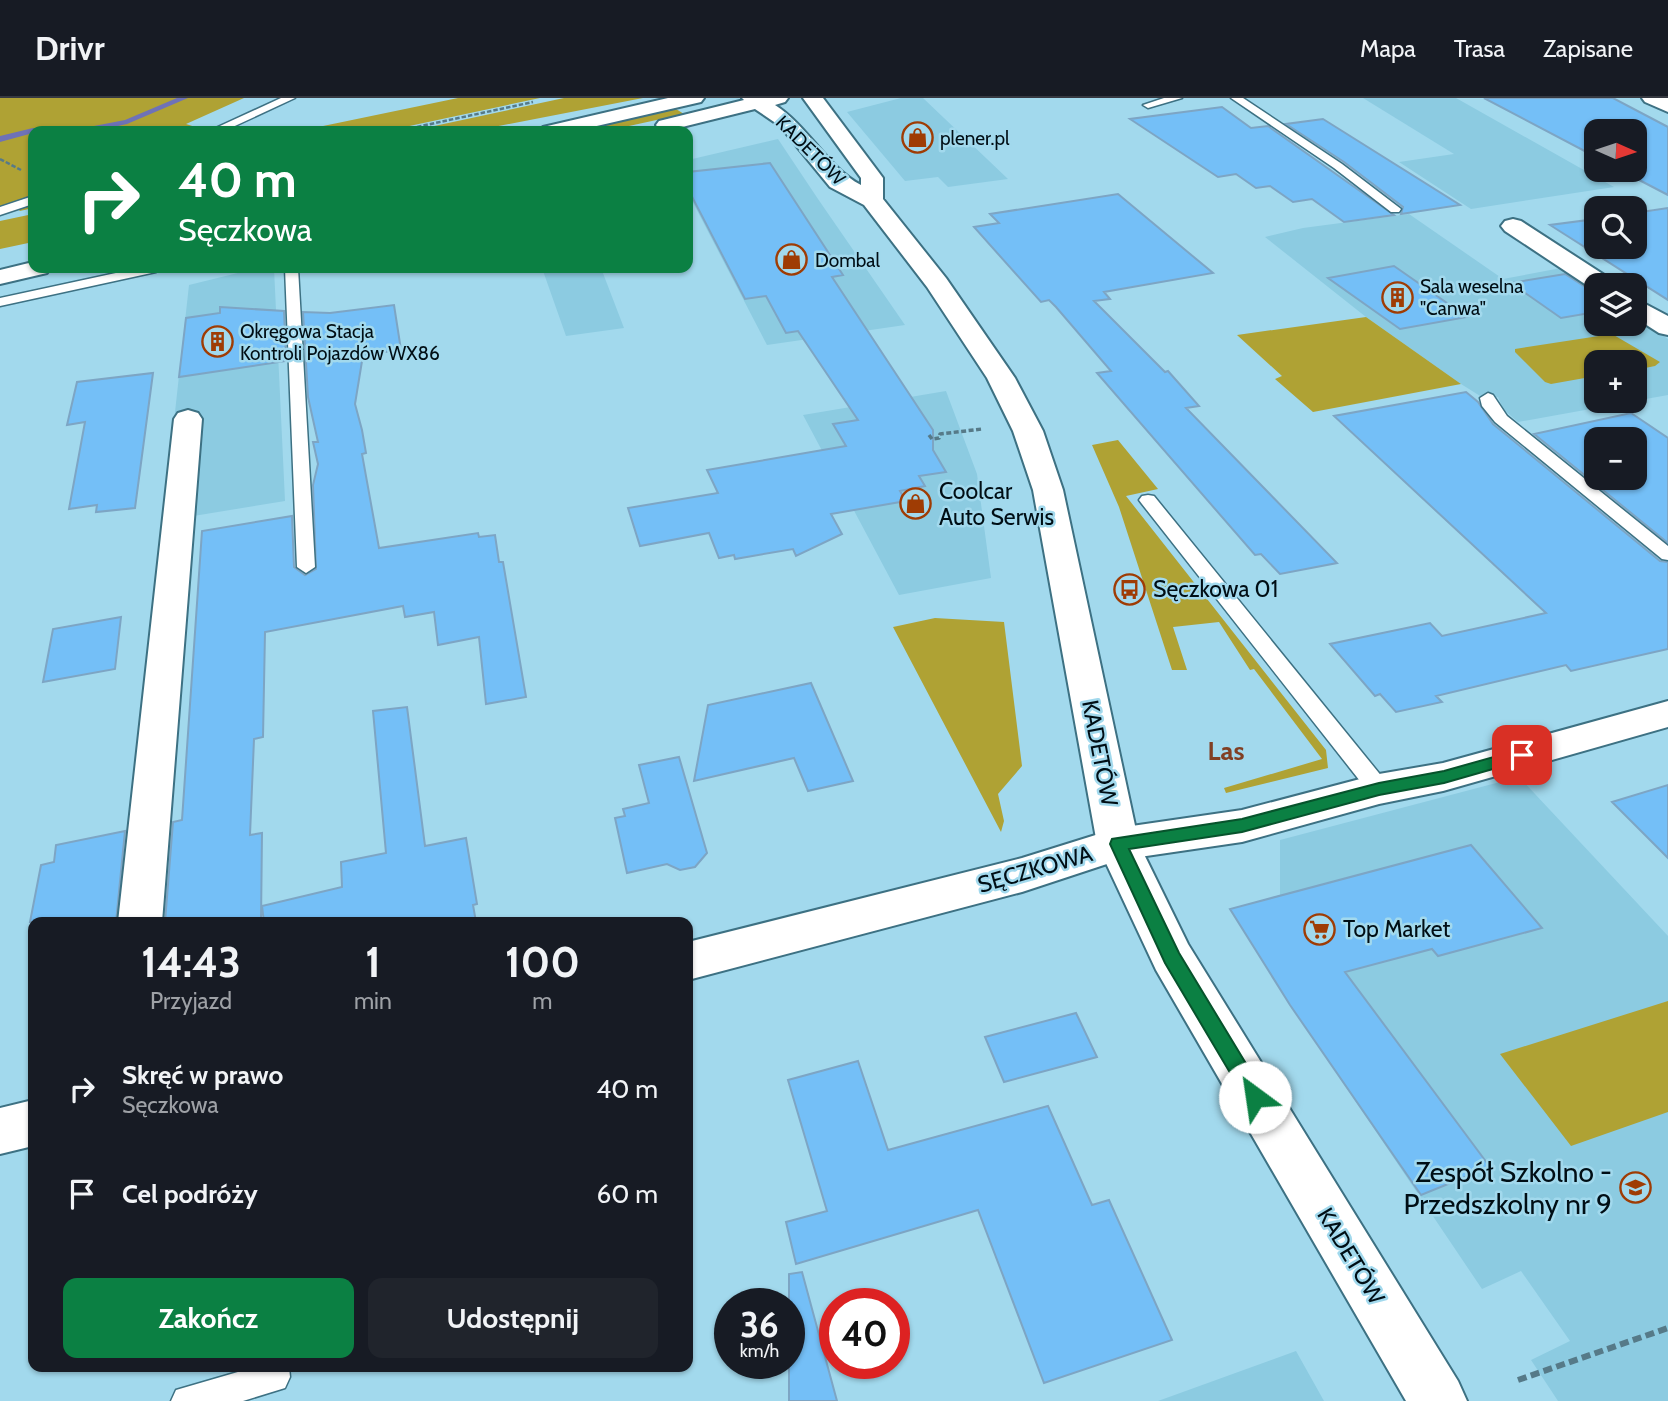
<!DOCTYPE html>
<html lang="pl">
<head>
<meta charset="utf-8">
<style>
  :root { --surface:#171b24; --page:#20242c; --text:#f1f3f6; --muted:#9ea1a6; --line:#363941; --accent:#0b8043 }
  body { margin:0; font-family:Cabin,sans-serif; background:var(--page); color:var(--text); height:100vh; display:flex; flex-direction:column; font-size:26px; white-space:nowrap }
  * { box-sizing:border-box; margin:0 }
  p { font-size:23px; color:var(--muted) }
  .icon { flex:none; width:38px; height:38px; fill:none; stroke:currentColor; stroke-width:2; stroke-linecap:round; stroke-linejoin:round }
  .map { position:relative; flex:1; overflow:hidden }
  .drawer { position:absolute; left:28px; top:819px; width:665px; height:455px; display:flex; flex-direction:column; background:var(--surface); border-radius:14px; box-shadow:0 2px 5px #0004 }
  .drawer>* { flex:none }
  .guide { position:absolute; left:28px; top:28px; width:665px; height:147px; border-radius:14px; box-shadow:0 2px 5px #0004; background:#0b8043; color:#fff; overflow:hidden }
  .needle { width:46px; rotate:93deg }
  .controls { position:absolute; left:1584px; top:21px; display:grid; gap:14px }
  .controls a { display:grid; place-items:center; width:63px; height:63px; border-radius:14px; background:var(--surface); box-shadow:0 2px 5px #0004; font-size:35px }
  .speed { position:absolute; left:714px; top:1190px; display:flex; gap:14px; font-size:35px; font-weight:700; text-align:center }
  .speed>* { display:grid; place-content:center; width:91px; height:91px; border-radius:50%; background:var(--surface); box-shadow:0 2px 5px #0004; line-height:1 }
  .speed small { font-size:18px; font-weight:400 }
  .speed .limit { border:10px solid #d22; background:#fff; color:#111 }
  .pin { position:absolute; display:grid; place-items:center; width:60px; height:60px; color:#fff; margin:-30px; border-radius:14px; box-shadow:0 4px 10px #0006 }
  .me { position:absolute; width:77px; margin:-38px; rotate:329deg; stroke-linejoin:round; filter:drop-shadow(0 0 5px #0008) }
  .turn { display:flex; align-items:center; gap:24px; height:147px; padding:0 35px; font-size:32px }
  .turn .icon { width:91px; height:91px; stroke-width:2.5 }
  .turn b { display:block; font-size:49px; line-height:60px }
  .eta { display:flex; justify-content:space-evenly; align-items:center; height:119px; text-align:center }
  .eta b { font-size:42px; font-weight:800; line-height:49px }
  .button { display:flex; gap:14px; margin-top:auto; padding:14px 35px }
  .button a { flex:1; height:80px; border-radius:14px; background:var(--accent); color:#fff; font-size:28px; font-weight:800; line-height:80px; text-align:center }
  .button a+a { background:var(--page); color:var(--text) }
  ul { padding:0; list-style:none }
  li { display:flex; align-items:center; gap:21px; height:105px; padding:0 35px }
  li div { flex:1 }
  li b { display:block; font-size:26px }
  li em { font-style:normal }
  header { display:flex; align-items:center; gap:42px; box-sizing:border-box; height:98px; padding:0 35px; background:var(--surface); border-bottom:2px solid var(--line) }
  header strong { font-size:33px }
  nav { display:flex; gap:38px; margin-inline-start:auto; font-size:24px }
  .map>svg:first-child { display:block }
  .built { fill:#8ccbe1; fill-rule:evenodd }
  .green { fill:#afa234 }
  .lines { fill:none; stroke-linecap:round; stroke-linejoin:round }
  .stream { fill:#6e72b7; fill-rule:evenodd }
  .building { fill:#74bff7; stroke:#7da5c4; stroke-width:2; fill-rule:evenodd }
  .lane-casing { stroke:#3d7183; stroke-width:3 }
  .street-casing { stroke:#3d7183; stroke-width:4 }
  .secondary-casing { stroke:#3d7183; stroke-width:4 }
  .path-far2 { stroke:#567a88; stroke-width:2.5; stroke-dasharray:4.5 2; stroke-linecap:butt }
  .path-far1 { stroke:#567a88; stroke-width:3.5; stroke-dasharray:5 2.5; stroke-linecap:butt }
  .path { stroke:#567a88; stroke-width:6; stroke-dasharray:9 4.5; stroke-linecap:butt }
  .lane { fill:#fff; fill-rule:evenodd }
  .street { fill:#fff; fill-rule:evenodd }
  .secondary { fill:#fff; fill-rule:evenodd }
  .route { fill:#0b8043; stroke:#07532c; stroke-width:2 }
  .labels { text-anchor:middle; stroke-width:5; stroke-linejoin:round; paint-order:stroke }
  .far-poi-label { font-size:19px; fill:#000e15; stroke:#a2d9ed; text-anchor:start }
  .far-street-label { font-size:19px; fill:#000e15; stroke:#a2d9ed }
  .poi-label { font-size:23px; fill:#000e15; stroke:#a2d9ed; text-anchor:start }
  .street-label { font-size:23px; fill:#000e15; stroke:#a2d9ed }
  .quarter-label { font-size:26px; font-weight:bold; fill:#813f23; stroke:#a2d9ed }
  .near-poi-label { font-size:28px; fill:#000e15; stroke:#a2d9ed; text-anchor:end }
</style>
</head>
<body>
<header>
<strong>Drivr</strong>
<nav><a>Mapa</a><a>Trasa</a><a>Zapisane</a></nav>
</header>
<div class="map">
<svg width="1668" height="1303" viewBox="0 0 1668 1303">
  <rect width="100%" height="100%" fill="#a2d9ed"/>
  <path class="built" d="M 901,0 L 923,0 L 1008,81 L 948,89 L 938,79 L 905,83 L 847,14 Z
    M 1363,0 L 1456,0 L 1614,89 L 1471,111 L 1399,64 L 1454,56 Z
    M 778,41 L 818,101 L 905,227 L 767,247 L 688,95 L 688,62 Z
    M 1409,116 L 1503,181 L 1561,170 L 1596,193 L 1596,226 L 1634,226 L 1635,219 L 1668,241 L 1668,297 L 1518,324 L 1503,311 L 1498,299 L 1485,301 L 1461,286 L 1366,219 L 1265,139 L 1303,130 ZM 1596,264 L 1634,264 L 1634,303 L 1596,303 Z
    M 258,170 L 274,170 L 285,403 L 163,423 L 189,187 Z
    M 542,170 L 601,170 L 624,230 L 566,238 Z
    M 946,293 L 977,376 L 991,480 L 899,497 L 803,317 Z
    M 1519,679 L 1668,838 L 1668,1303 L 1558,1303 L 1531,1262 L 1570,1243 L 1521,1173 L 1482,1191 L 1280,891 L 1230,811 L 1280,797 L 1280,742 Z
    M 1296,1253 L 1324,1303 L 1158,1303 Z"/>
  <path class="green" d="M 0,0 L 244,0 L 186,26 L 208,33 L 33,33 L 33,110 L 20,113 L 17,110 L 0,110 Z
    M 458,0 L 540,0 L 386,33 L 299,33 Z
    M 564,0 L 643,0 L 473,33 L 411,33 Z
    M 676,11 L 684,16 L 606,33 L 578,33 Z
    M 33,116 L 33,144 L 0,151 L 0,123 Z
    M 1366,219 L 1461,286 L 1313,314 L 1275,281 L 1282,278 L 1237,237 Z
    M 1612,236 L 1660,264 L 1655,268 L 1635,272 L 1634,264 L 1596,264 L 1596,278 L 1551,286 L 1545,284 L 1515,254 L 1515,251 Z
    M 1118,342 L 1158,391 L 1126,398 L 1326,652 L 1328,670 L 1226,695 L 1224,690 L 1322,661 L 1254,571 L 1250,572 L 1219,524 L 1173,529 L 1187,572 L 1172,572 L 1119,409 L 1092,347 Z
    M 935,520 L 1004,524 L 1022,668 L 998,696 L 1004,723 L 1001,734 L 893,529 Z
    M 1668,903 L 1668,1014 L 1571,1048 L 1500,956 Z"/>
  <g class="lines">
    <path class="stream" d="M 177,0 L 188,0 L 127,26 L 95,33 L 33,33 L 33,35 L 0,44 L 0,38 L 33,30 L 89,29 L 125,22 Z"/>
  </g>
  <path class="building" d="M 1484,0 L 1613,0 L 1668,29 L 1668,97 L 1620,72 L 1634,72 L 1634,33 L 1596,33 L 1596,59 Z
    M 1222,9 L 1251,30 L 1268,28 L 1394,117 L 1344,124 L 1312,101 L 1293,104 L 1270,88 L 1256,90 L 1236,76 L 1218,79 L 1130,21 Z
    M 1323,21 L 1460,107 L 1401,116 L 1403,109 L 1344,64 L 1286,26 Z
    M 770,65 L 843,177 L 832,179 L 933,332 L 933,352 L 946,374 L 919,378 L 925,388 L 900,393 L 906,403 L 831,416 L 842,436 L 796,458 L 793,451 L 735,461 L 734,457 L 719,460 L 709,435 L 640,448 L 628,410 L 718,395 L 707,372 L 846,348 L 833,326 L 858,322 L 798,233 L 786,235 L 766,198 L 745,201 L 688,91 L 688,74 Z
    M 1118,96 L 1213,175 L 1104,194 L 1110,201 L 1094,203 L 1165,274 L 1168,273 L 1199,308 L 1186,310 L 1337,465 L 1280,476 L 1261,456 L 1255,457 L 1097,275 L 1111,273 L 1056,209 L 1049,202 L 1041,204 L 974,129 L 999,125 L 990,116 Z
    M 1668,110 L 1668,202 L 1550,127 L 1596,121 L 1596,149 L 1634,149 L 1634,115 Z
    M 1394,168 L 1467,219 L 1400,231 L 1328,180 Z
    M 1565,176 L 1593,194 L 1596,193 L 1596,214 L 1561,220 L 1511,185 Z
    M 394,207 L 401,252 L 363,257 L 355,306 L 362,332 L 366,355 L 362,356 L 379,450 L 478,435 L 479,439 L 495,437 L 499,464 L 503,464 L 526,599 L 486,606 L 479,539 L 438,547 L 434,514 L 405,519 L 403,508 L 265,534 L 263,639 L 254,641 L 250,737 L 262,735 L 261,824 L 165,824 L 173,724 L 182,722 L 202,433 L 292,418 L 294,469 L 305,477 L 316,471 L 313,387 L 318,366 L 313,344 L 318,344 L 308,299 L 303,214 L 330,215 Z
    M 220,209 L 284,213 L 286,263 L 179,279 L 186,220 L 220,215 Z
    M 153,275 L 135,410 L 96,414 L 97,407 L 69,411 L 85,324 L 67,327 L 77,284 Z
    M 1466,294 L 1478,304 L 1493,326 L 1660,463 L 1668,464 L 1668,551 L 1571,573 L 1566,567 L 1436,598 L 1442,604 L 1396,614 L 1380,596 L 1375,598 L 1330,546 L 1430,525 L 1442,538 L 1546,515 L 1334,318 Z
    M 1631,315 L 1668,340 L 1668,445 L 1534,336 ZM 1596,341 L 1634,341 L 1634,380 L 1596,380 Z
    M 121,519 L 115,571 L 43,584 L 53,531 Z
    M 811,585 L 853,683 L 808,693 L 794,660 L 694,683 L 708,607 Z
    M 407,609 L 425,748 L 466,740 L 477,806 L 473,807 L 476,824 L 264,824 L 262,808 L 342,789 L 341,764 L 386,755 L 373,613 Z
    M 679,659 L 707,755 L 695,769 L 680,772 L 667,766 L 627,775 L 615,720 L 625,718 L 623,711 L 649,705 L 639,667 Z
    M 1668,687 L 1668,760 L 1612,704 Z
    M 125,733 L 116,824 L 30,824 L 41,767 L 54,764 L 56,747 Z
    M 1471,747 L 1542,830 L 1438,858 L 1432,851 L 1345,874 L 1490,1069 L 1421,1097 L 1290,907 L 1230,811 Z
    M 1076,915 L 1097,959 L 1004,984 L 985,939 Z
    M 858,963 L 888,1052 L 1048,1008 L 1092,1107 L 1109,1102 L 1172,1242 L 1044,1285 L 978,1112 L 796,1166 L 786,1124 L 827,1113 L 788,982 Z
    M 802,1174 L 837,1303 L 789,1303 L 789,1176 Z"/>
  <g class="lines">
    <defs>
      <path id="lane" d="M 281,0 L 295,0 L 224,33 L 209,33 Z
        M 1164,0 L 1182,0 L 1148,10 L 1143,7 Z
        M 1231,0 L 1243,0 L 1342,66 L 1401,111 L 1399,114 L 1391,114 L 1334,70 Z
        M 33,98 L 33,106 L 0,117 L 0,109 Z
        M 139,170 L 163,170 L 156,174 L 0,208 L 0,200 Z
        M 285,170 L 298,170 L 315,469 L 306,475 L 297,469 Z
        M 1488,295 L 1493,297 L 1507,318 L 1668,448 L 1668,462 L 1662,461 L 1495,324 L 1482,308 L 1480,300 Z
        M 1148,397 L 1154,398 L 1387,685 L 1390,691 L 1387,697 L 1379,699 L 1371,697 L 1142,406 L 1139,402 L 1142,398 Z
        M 255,1269 L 289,1269 L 290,1279 L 285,1290 L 243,1303 L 171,1303 L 176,1292 Z"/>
      <path id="street" d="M 1642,0 L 1668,0 L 1668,14 L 1645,4 Z
        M 1513,121 L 1521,123 L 1612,182 L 1615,187 L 1596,187 L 1594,192 L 1505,133 L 1501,128 L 1505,123 Z
        M 1634,200 L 1668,218 L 1668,237 L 1659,235 L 1634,219 Z
        M 188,312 L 198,315 L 202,321 L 162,824 L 118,824 L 174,321 L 178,315 Z
        M 1668,603 L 1668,629 L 1443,693 L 1379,706 L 1242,744 L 1119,762 L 1022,794 L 688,882 L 688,844 L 1022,760 L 1118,730 L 1242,712 L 1379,676 L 1443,665 Z
        M 33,1002 L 33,1048 L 0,1056 L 0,1010 Z"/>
      <path id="secondary" d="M 668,0 L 704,0 L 701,4 L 575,33 L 540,33 L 543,29 Z
        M 742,0 L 788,0 L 785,4 L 775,7 C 809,29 827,69 861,87 L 861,80 L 803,0 L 823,0 L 883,80 L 883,101 L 946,180 L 1015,280 L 1043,333 L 1063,392 L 1139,746 L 1188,846 L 1458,1283 L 1467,1303 L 1406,1303 L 1156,872 L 1097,746 L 1033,392 L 1013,333 L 987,280 L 927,189 L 864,107 L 830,89 L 780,28 L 755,11 L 666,33 L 659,31 L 656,27 L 659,23 L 744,2 Z
        M 33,164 L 33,170 L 50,170 L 47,175 L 0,186 L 0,172 Z"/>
    </defs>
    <use href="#lane" class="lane-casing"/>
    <use href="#street" class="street-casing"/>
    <use href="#secondary" class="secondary-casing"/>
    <path class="path-far2" d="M 398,33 L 533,4
      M 0,61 L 21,72"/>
    <path class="path-far1" d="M 929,337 L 932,341 L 939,340 L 940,336 L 982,331"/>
    <path class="path" d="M 1518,1282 L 1668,1230"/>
    <use href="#lane" class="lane"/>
    <use href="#street" class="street"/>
    <use href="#secondary" class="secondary"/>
  </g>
  <path class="route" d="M 1522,651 L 1530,657 L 1528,661 L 1444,685 L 1379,697 L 1242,734 L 1129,751 L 1179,855 L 1262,992 L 1265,999 L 1262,1005 L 1255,1008 L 1248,1005 L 1165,865 L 1110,746 L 1112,741 L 1242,721 L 1379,685 L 1444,673 Z"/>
  <defs>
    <symbol id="shop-ring" viewBox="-11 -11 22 22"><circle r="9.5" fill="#a2d9ed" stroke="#9f3c04" stroke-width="1.5"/><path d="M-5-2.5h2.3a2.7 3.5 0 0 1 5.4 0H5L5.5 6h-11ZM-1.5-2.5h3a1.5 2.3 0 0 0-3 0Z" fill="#9f3c04"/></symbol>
    <symbol id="building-ring" viewBox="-11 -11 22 22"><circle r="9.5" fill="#a2d9ed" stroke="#9f3c04" stroke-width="1.5"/><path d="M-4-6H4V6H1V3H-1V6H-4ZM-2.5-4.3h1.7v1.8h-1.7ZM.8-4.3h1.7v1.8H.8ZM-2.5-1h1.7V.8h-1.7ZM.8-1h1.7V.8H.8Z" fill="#9f3c04"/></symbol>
    <symbol id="bus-ring" viewBox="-11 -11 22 22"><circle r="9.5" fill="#a2d9ed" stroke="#9f3c04" stroke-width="1.5"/><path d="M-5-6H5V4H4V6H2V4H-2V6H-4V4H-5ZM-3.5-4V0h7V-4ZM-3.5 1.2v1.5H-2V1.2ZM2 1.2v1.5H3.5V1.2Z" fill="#9f3c04"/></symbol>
    <symbol id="supermarket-ring" viewBox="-11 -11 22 22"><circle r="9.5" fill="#a2d9ed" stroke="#9f3c04" stroke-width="1.5"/><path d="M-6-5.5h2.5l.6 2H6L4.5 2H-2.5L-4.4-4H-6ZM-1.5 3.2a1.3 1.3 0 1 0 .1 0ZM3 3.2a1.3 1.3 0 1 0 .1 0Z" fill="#9f3c04"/></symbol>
    <symbol id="school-ring" viewBox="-11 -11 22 22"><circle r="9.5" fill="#a2d9ed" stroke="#9f3c04" stroke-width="1.5"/><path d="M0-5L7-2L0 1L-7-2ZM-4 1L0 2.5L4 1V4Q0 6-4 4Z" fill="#9f3c04"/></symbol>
  </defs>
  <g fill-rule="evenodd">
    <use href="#shop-ring" x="900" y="22" width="35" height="35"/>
    <use href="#shop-ring" x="774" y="144" width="35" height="35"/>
    <use href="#building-ring" x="1380" y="182" width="35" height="35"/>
    <use href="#building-ring" x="200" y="226" width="35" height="35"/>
    <use href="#shop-ring" x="898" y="388" width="35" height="35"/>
    <use href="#bus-ring" x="1112" y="474" width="35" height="35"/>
    <use href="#supermarket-ring" x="1302" y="814" width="35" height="35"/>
    <use href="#school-ring" x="1618" y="1072" width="35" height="35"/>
  </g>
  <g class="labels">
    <g class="far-poi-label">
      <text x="940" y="47">plener.pl</text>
      <text x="815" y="169">Dombal</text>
      <text x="1420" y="195">Sala weselna<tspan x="1420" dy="22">"Canwa"</tspan></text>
      <text x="240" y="240">Okręgowa Stacja<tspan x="240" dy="22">Kontroli Pojazdów WX86</tspan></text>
    </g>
    <g class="far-street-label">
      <text transform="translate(811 52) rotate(45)" y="7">KADETÓW</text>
    </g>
    <g class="poi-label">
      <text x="939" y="401">Coolcar<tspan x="939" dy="26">Auto Serwis</tspan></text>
      <text x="1153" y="499">Sęczkowa 01</text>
      <text x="1343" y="839">Top Market</text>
    </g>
    <g class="street-label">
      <text transform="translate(1100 655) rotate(79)" y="8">KADETÓW</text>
      <text transform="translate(1035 771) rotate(-16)" y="8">SĘCZKOWA</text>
      <text transform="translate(1351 1158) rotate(59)" y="8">KADETÓW</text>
    </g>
    <g class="quarter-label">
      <text x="1226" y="662">Las</text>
    </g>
    <g class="near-poi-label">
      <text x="1612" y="1084">Zespół Szkolno -<tspan x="1612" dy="32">Przedszkolny nr 9</tspan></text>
    </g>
  </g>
</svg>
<div class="controls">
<a><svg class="needle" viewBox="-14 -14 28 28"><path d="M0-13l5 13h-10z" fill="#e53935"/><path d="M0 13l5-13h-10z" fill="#9ea1a6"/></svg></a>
<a><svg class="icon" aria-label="search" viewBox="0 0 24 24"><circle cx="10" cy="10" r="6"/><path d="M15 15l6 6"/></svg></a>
<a><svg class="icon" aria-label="layers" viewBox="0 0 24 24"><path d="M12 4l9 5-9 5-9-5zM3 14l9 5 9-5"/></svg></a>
<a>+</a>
<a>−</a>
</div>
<div class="speed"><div>36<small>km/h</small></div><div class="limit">40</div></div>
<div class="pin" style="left:1522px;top:657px;background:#d93025"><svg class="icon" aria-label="arrive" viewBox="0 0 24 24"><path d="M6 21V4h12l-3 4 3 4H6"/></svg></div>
<svg class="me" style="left:1255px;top:999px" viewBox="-20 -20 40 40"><circle r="19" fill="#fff"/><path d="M0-13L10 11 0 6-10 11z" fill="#0b8043"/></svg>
<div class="guide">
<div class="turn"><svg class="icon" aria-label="right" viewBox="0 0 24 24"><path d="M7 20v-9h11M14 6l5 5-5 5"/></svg><div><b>40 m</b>Sęczkowa</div></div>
</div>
<section class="drawer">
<div class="eta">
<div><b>14:43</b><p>Przyjazd</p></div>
<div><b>1</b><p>min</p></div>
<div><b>100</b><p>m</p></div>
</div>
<ul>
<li><svg class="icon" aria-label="right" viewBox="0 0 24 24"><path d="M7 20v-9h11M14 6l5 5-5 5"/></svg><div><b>Skręć w prawo</b><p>Sęczkowa</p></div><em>40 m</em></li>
<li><svg class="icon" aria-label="arrive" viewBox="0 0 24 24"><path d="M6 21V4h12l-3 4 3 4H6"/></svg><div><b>Cel podróży</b></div><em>60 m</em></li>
</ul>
<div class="button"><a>Zakończ</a><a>Udostępnij</a></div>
</section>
</div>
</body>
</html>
